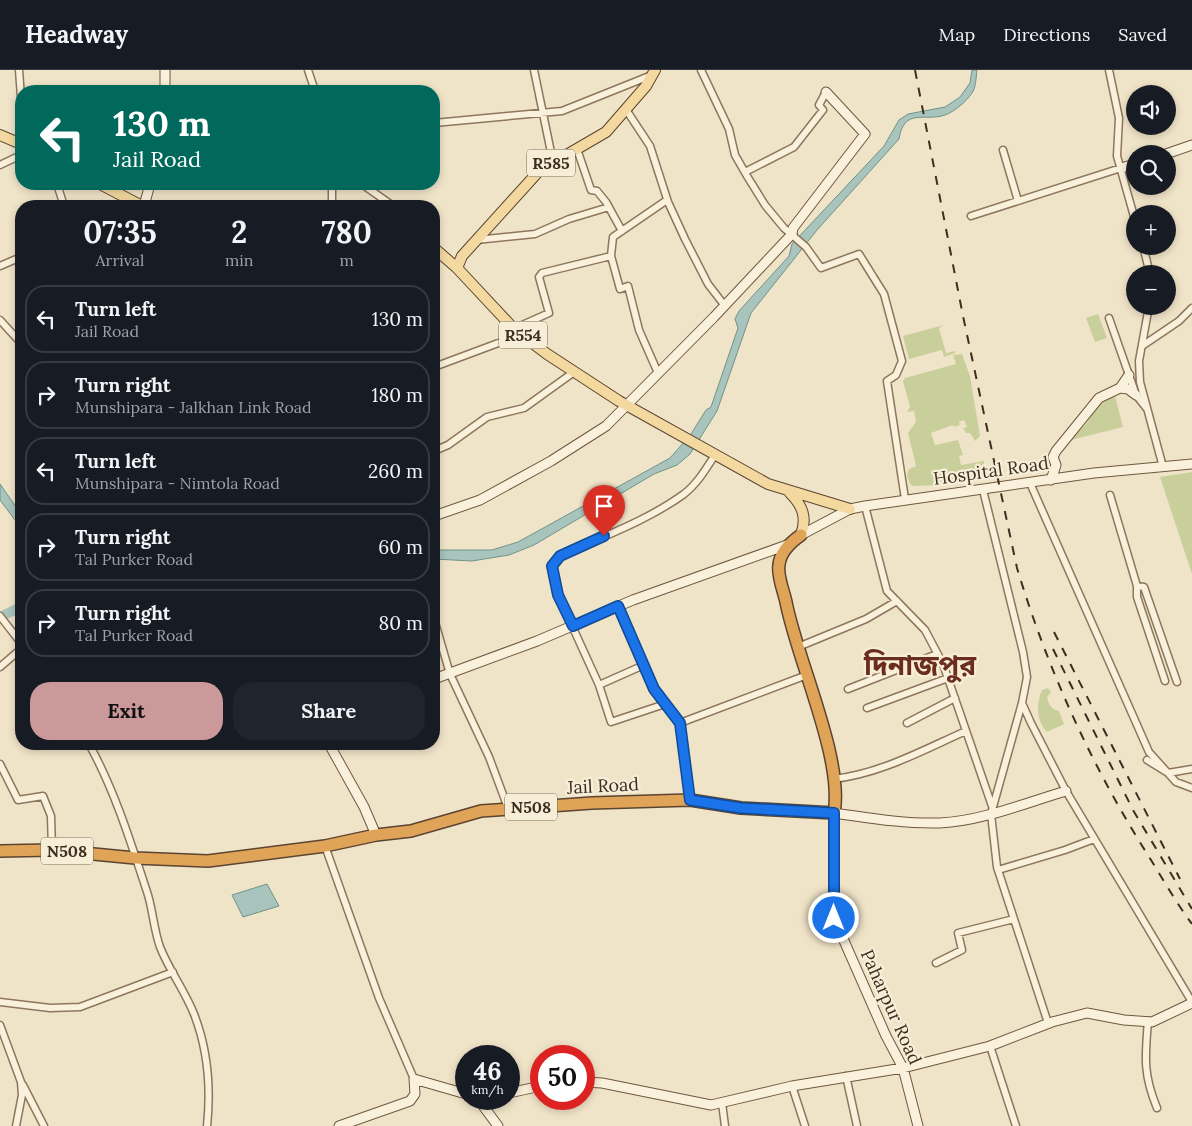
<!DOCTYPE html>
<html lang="en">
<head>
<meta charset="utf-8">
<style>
  :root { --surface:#171b24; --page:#20242c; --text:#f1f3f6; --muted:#9ea1a6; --line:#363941; --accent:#cc999b }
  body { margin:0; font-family:Lora,"Noto Sans Bengali",serif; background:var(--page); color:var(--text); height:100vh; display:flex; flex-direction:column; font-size:19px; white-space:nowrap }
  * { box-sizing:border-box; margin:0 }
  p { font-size:16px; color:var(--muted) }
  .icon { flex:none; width:28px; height:28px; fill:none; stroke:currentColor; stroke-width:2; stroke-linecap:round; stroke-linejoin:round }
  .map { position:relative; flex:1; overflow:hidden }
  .drawer { position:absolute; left:15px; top:130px; width:425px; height:550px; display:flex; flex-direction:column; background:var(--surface); border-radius:20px; box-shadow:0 2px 8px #0003 }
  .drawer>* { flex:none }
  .guide { position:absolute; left:15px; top:15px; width:425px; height:105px; border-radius:20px; box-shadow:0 2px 8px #0003; background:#00695c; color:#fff; overflow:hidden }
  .fabs { position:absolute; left:1126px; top:15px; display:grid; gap:10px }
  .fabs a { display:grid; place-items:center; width:50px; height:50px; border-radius:50%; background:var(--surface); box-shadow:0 2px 8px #0003; font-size:25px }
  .speed { position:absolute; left:455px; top:975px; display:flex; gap:10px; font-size:25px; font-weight:700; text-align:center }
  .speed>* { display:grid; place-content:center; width:65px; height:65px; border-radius:50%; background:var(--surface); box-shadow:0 2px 8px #0003; line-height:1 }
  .speed small { font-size:12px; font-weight:400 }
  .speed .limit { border:8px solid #d22; background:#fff; color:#111 }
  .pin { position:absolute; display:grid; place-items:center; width:42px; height:42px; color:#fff; margin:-51px -21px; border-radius:50% 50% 50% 0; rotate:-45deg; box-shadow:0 0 5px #0007 }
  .pin .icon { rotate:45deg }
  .me { position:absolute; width:55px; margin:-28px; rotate:0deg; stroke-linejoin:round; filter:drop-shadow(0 0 4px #0008) }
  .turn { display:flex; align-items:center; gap:18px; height:105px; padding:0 15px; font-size:22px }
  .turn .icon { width:65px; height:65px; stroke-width:2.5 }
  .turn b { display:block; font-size:35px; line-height:42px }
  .eta { display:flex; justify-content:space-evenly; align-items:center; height:85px; text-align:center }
  .eta b { font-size:30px; font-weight:700; line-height:35px }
  .action { display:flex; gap:10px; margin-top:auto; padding:10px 15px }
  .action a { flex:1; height:58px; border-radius:20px; background:var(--accent); color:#111; font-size:20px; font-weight:700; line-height:58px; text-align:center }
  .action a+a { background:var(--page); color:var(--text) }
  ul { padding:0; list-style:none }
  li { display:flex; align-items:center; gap:15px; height:68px; margin:0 10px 8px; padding:0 5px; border:2px solid var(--line); border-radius:20px }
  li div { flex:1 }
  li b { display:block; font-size:19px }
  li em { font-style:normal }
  header { display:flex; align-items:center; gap:30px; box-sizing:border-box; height:70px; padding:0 25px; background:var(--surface); border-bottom:1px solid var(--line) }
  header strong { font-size:24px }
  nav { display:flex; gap:28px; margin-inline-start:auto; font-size:18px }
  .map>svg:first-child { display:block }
  .green { fill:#c9cf9b }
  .water { fill:#a9c4bc; stroke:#6f938a }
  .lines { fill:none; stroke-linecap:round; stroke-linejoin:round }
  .river { stroke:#a9c4bc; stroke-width:10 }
  .street-casing { stroke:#8d765c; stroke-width:9 }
  .secondary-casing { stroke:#6f573f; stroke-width:11 }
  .primary-casing { stroke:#5b4430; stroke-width:12 }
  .highway-casing { stroke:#5b4430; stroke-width:14 }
  .street { stroke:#faf1dc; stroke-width:6 }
  .secondary { stroke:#faf1dc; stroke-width:9 }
  .primary { stroke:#f3d9a0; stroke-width:10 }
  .highway { stroke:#e0a458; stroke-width:11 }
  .rail { stroke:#3d2e20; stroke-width:2; stroke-dasharray:9 9; stroke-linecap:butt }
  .route-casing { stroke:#114b97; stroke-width:12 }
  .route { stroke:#1a73e8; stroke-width:9 }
  .labels { text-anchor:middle; stroke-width:4.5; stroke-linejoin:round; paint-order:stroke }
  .shield { fill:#f7eed8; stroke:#756857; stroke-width:1 }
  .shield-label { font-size:16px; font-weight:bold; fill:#3d2e20 }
  .street-label { font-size:18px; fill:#3d2e20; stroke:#f7eed8 }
  .town-label { font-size:28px; font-weight:bold; fill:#6b2e1e; stroke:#f7eed8 }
</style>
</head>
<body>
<header>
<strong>Headway</strong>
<nav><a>Map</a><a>Directions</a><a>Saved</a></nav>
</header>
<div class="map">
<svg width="1192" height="1056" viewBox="0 0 1192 1056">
  <rect width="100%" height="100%" fill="#f0e4c8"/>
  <path class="green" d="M 1098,244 L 1107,268 L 1095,272 L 1086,248 Z
    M 944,255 L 939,258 L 946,283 L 955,281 L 955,283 L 944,287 L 942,280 L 909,289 L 903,266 Z
    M 962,284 L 970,306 L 980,366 L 975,371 L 970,363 L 966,363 L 963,358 L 967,357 L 964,350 L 959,352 L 960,355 L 954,357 L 953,355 L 931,363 L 935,375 L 958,370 L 963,385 L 959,386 L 961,395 L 984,391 L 983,407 L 945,415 L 913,416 L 910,414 L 907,405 L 909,399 L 916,396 L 908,363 L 916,352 L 914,341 L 907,342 L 910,337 L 903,311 L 905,308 L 956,294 L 953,285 Z
    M 1115,326 L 1123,357 L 1071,370 L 1087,353 L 1100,331 Z
    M 1192,402 L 1192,504 L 1160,407 Z
    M 1048,618 L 1051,622 L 1047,627 C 1049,635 1051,639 1059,641 L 1064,654 L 1047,662 C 1036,650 1036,635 1042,620 Z"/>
  <path class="water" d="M 972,0 L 977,0 C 976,7 976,18 972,23 C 967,31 954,42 945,45 C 925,52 904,37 899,69 L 817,160 L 751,243 L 717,341 L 690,384 L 677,395 L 654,404 L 534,475 L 509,485 L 472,491 L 434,489 L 434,480 L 492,480 L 518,472 L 670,388 L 691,364 L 706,340 L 711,337 L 738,258 L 735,249 L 739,241 L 789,186 L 792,174 L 884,76 L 899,50 L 908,44 L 945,37 L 960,27 L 970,13 Z
    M 0,414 L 21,444 L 21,458 L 0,430 Z
    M 267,814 L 279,836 L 243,847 L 232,825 Z"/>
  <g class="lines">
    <path class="river" d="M 0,547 L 21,537"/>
    <defs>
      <path id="street" d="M 19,0 L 21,27
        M 308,0 L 315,21
        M 534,0 L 553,92
        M 701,0 L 729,59 L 735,85 L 747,106 L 765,135 L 784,158 L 806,177 L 821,198 L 859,184 L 884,224 L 902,291 L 896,305 L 887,311 L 905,429
        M 1109,0 L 1119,48 L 1117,86 L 1135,150
        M 625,38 L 650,76 L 668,132 L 685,169 L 708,214 L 725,236
        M 434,53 L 562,41 L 652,5
        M 577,79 L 591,120 L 597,121 L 606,132 L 622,161
        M 1003,80 L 1018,131
        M 0,95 L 21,85
        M 745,102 L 794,77 L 823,40 L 819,35 L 826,22
        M 57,114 L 64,136
        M 332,114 L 332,136
        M 362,114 L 393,136
        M 971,146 L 1121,98
        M 476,170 L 535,164 L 569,149 L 609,137
        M 1143,176 L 1150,204
        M 611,186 L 620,219 L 628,216 L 639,260 L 658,303
        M 0,196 L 21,187
        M 1149,236 L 1139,291 L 1140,312 L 1163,397
        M 1109,248 L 1136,325 L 1147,339
        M 0,250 L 21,273
        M 1142,276 L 1179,251 L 1192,238
        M 434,297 L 501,272 L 513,259 L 549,243 L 539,207 L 542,203 L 611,186 L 613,167 L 667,130
        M 434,381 L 448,375 L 487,347 L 524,338 L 574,302
        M 1030,413 L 1149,682 L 1176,712 L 1192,718
        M 983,420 L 1023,582 L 1027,607 L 1022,633 L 1031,653 L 1066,721 L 1192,932
        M 1110,425 L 1137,516 L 1137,527 L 1165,611
        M 865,436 L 887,521 L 925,560 L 943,594 L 992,736
        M 1137,516 L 1144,517 L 1177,612
        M 617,536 L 654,619 L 680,653 L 690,730
        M 0,546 L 21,573
        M 434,549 L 450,604 L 489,687 L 508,738
        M 798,577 L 866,549 L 897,531
        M 0,597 L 21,579
        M 599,615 L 644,595
        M 848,619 L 937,584
        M 1022,633 L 991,744 L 997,797 L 1048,953
        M 665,634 L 611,652 L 599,615 L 558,525 L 552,496 L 560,486 C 601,467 647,451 684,424 C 697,414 706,399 715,385
        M 867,638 L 948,608
        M 680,653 L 807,605
        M 907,653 L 955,628
        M 89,674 C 115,721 131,773 148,825 C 153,842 154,860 160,877 C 169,900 185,921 194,944 C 208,980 211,1018 207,1056
        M 1147,690 L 1168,703 L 1192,699
        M 0,694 L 18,730 L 43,726 L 51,746 L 52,780
        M 833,709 C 880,704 923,680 966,661
        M 325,776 L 379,928 L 414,1009
        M 998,800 L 1065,780 L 1094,769
        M 936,893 L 962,880 L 958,863 L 1014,849
        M 0,932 L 50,938 L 80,937 L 173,902
        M 1148,951 C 1145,987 1143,1004 1157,1038
        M 0,955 L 21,1012 L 22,1025 L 16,1056
        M 990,976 L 1016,1056
        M 846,1006 L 857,1056
        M 23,1015 L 44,1056
        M 792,1016 L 805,1056
        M 722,1033 L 725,1056"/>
      <path id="secondary" d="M 165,21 L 165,0
        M 1166,84 L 1192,75
        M 1121,98 L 1135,94
        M 144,136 L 150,114
        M 1120,318 L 1128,319 L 1136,325
        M 1051,410 L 1056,395 L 1053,387 L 1056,381 L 1099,328 L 1120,318 L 1129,305
        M 434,446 L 480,430 L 551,391 L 606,356 L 714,247 L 792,164 L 793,158 L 865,64 L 826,22
        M 801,465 L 850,439 L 865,436 L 1094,403 L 1192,394
        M 434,609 L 537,571 L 633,530 L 787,475
        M 329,674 L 364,737 L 376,765
        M 584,1012 L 602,1013 L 711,1035 L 792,1016 L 903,998 L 990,976 L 1052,952 L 1087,943 L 1124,950 L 1152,952 L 1192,933
        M 509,1023 L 541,1016
        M 478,1029 L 498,1056
        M 339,1056 L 410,1031 L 415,1024 L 414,1009 L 466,1024
        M 918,1056 L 903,998 L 886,966 L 834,848 L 834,743 C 869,748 905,754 940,753 C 982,751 1025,733 1066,721"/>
      <path id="primary" d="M 0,65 L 21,74
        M 100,114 L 142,136
        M 434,178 L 457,198 L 514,259 L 547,284 L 619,331 L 768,414 L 850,439
        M 457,198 L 462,186 L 539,101 L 606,62 L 646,16 L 655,0
        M 790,423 C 803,436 807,448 801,465"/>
      <path id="highway" d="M 0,781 L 52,780 L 135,788 L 208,791 L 325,776 L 376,765 L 411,761 L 481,741 L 592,733 L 690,730 L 741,738 L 834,743 C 844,689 797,590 786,532 C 784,522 777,506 779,495 C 780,482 791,472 801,465"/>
    </defs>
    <use href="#street" class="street-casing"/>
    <use href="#secondary" class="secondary-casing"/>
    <use href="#primary" class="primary-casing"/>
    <use href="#highway" class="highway-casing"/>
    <use href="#street" class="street"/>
    <use href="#secondary" class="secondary"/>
    <use href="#primary" class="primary"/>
    <use href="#highway" class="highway"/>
    <path class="rail" d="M 915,0 L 963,246 L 1017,498 C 1048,601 1093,699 1151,790 C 1164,811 1177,834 1192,854
      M 1054,562 L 1180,809
      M 1053,579 L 1133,740 L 1192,839"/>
  </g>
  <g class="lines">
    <defs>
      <path id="route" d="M 604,466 L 560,486 L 552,496 L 558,525 L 573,556 L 618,536 L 654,619 L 680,653 L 690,730 L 741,738 L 834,743 L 834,848"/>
    </defs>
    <use href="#route" class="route-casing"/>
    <use href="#route" class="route"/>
  </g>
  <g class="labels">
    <g class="shield">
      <rect x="527" y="79.5" width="48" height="27" rx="4"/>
      <rect x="499" y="251.5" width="48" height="27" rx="4"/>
      <rect x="505" y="723.5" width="52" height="27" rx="4"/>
      <rect x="41" y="767.5" width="52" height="27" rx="4"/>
    </g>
    <g class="shield-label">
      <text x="551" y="99">R585</text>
      <text x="523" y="271">R554</text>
      <text x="531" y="743">N508</text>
      <text x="67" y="787">N508</text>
    </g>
    <g class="street-label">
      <text transform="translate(991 401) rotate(-8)" y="6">Hospital Road</text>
      <text transform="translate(603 716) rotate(-3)" y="6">Jail Road</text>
      <text transform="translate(891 937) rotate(66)" y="6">Paharpur Road</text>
    </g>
    <g class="town-label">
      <text x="920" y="605">দিনাজপুর</text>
    </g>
  </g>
</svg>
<div class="fabs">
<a><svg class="icon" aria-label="sound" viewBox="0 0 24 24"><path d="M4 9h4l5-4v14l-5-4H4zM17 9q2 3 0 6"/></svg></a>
<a><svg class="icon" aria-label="search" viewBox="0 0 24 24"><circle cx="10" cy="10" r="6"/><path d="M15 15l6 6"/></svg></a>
<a>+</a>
<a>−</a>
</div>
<div class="speed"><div>46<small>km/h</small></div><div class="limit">50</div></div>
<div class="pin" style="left:604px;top:466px;background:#d93025"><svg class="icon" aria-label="arrive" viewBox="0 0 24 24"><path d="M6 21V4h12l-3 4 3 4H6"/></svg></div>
<svg class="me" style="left:834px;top:848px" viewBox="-20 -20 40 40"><circle r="17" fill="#1a73e8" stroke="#fff" stroke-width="3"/><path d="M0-11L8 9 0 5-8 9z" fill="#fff"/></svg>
<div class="guide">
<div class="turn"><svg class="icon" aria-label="left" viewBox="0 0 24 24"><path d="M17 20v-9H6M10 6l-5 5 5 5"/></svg><div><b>130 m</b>Jail Road</div></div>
</div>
<section class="drawer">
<div class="eta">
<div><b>07:35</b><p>Arrival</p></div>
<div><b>2</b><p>min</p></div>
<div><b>780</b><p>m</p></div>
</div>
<ul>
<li><svg class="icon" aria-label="left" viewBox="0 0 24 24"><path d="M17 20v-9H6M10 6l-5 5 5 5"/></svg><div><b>Turn left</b><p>Jail Road</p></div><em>130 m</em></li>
<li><svg class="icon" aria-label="right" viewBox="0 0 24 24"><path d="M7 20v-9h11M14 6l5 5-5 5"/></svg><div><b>Turn right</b><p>Munshipara - Jalkhan Link Road</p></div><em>180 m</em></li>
<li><svg class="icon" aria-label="left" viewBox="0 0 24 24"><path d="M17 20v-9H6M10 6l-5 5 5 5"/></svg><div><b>Turn left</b><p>Munshipara - Nimtola Road</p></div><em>260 m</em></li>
<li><svg class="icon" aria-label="right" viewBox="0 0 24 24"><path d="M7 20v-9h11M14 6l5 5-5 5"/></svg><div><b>Turn right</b><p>Tal Purker Road</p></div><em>60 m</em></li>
<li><svg class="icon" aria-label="right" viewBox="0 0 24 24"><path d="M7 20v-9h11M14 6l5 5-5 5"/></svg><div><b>Turn right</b><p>Tal Purker Road</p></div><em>80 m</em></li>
</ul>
<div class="action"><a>Exit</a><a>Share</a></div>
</section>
</div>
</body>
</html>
